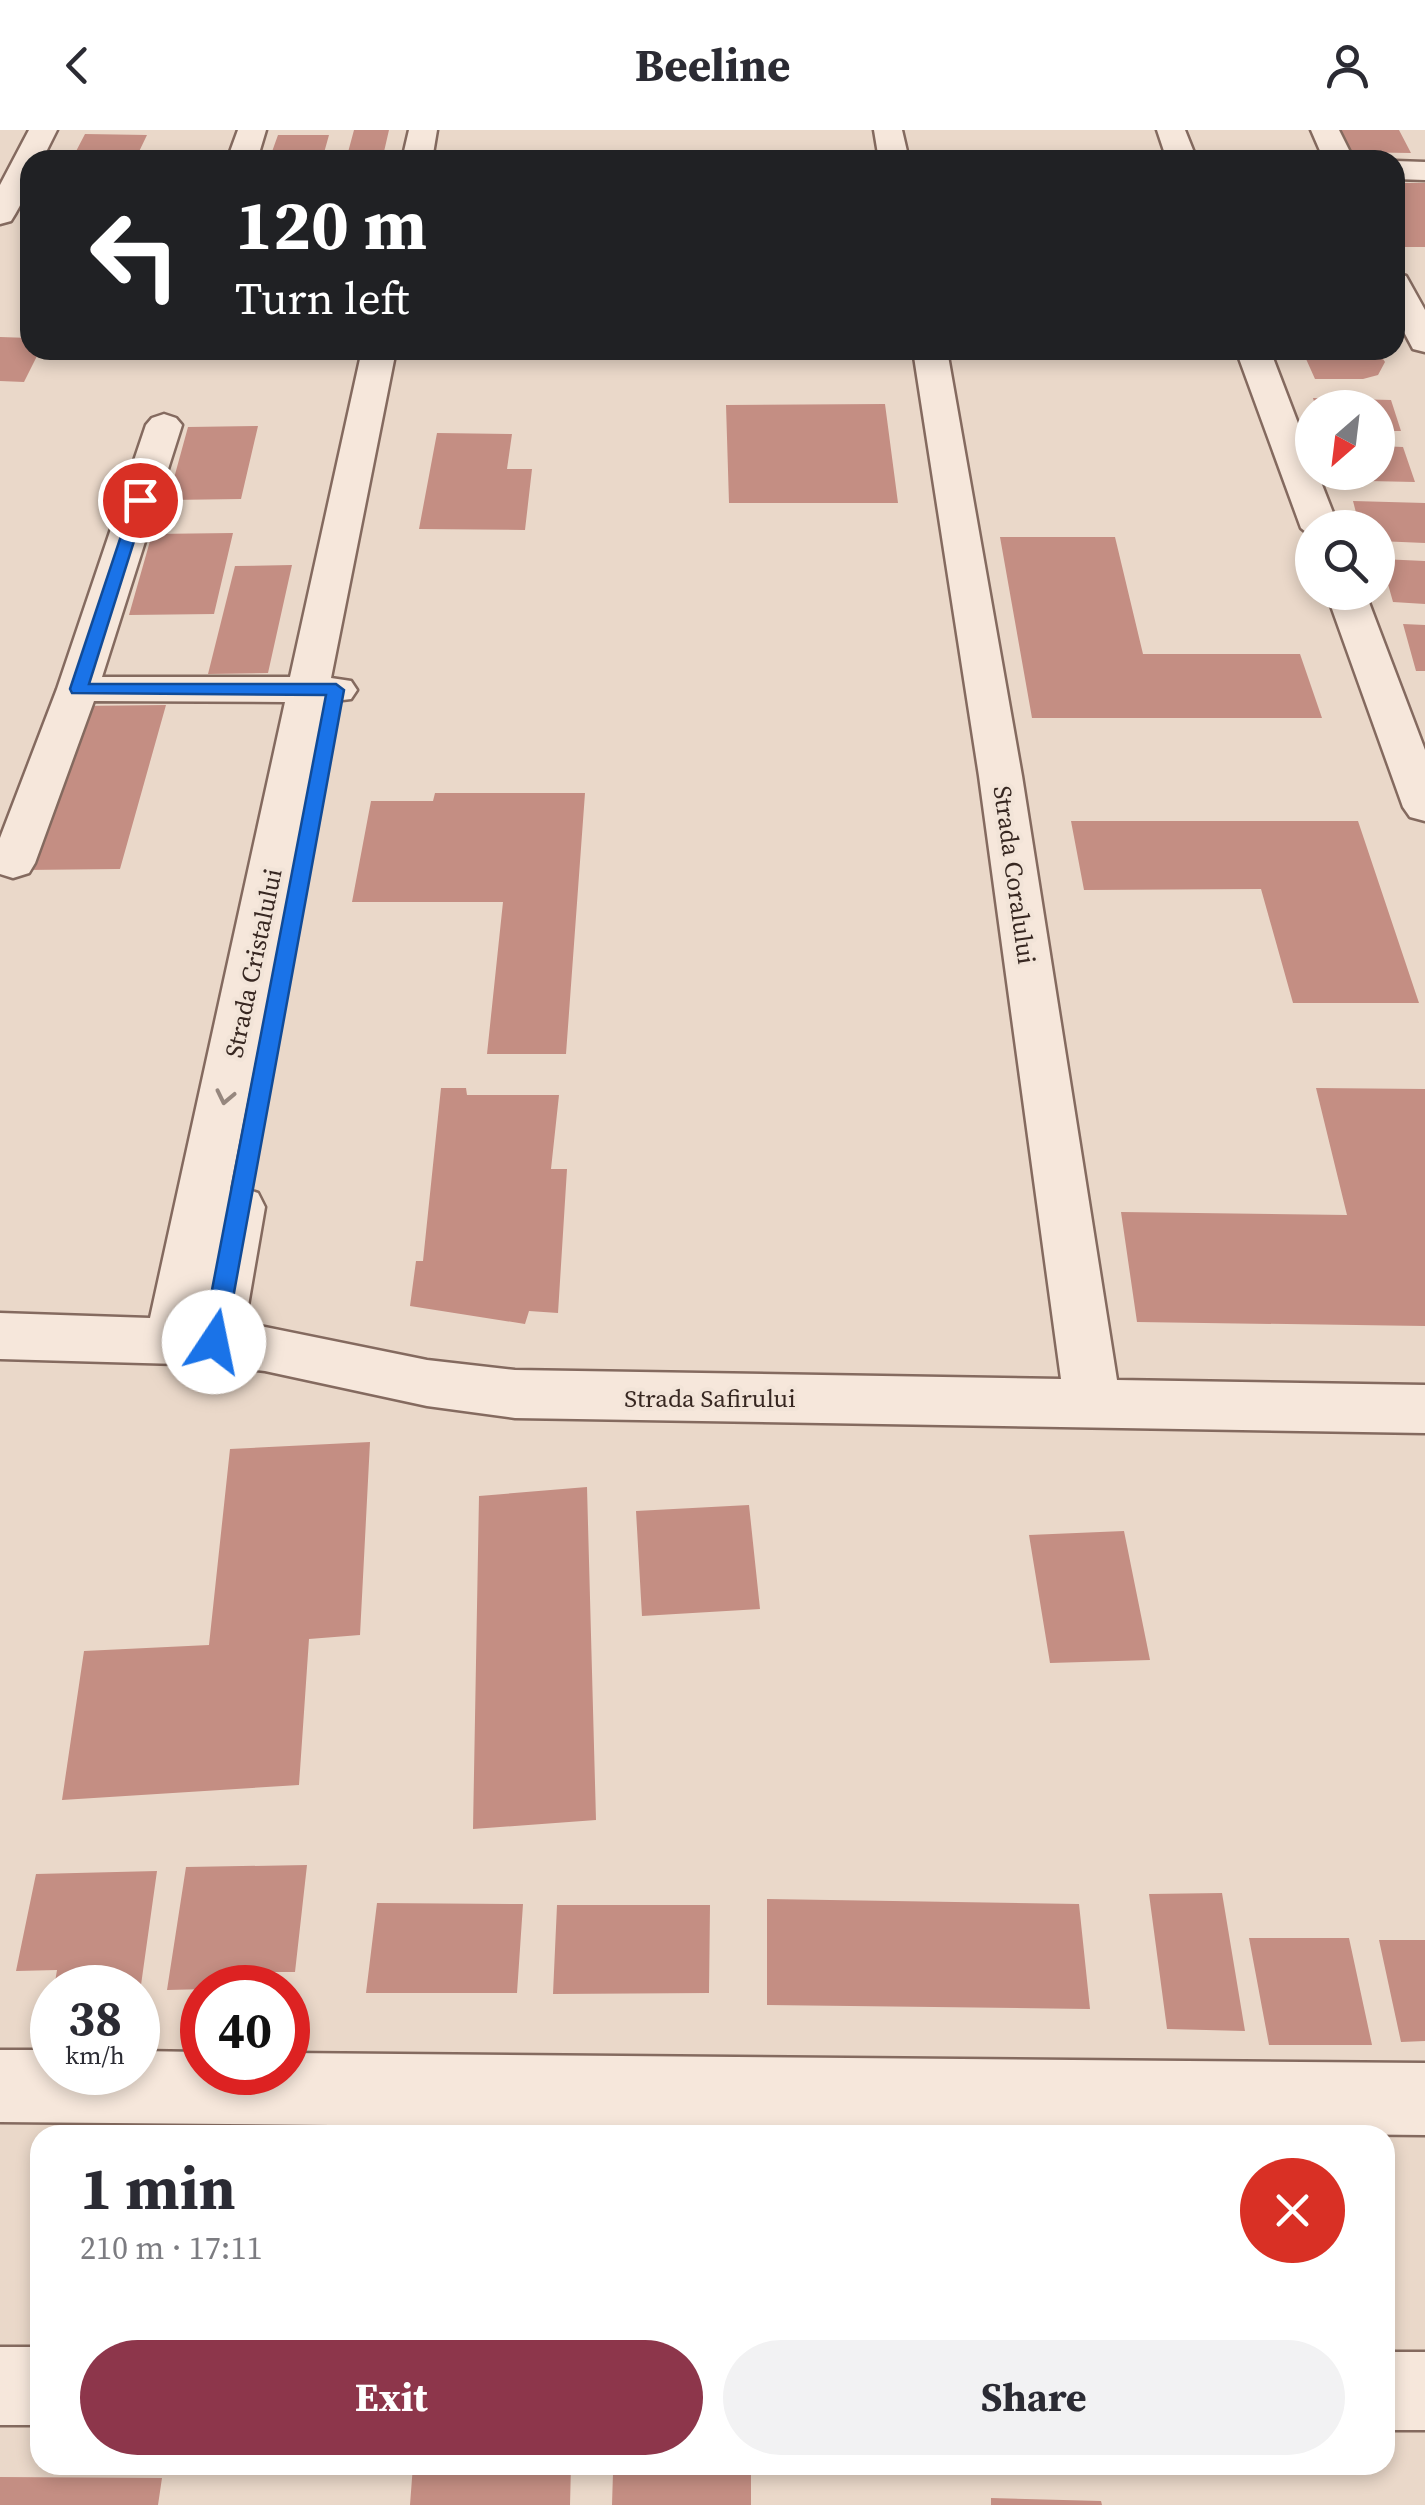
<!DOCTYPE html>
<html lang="en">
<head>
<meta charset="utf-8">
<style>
  :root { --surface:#fff; --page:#f2f2f3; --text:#2b2b33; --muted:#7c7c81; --accent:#8d364b }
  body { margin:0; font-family:"Source Serif 4",serif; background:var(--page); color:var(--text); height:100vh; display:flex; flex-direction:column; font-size:38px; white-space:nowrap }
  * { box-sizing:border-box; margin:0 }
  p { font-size:32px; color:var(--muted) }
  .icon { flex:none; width:55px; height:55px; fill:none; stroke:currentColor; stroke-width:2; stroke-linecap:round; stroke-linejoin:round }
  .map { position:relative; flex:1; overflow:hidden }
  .drawer { position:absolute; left:30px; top:1995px; width:1365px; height:350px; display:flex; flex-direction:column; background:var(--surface); border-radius:30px; box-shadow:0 5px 15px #0003 }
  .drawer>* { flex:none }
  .hud { position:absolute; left:20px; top:20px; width:1385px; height:210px; border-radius:30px; box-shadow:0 5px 15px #0003; background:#202124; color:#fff; overflow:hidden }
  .needle { width:65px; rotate:208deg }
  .buttons { position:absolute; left:1295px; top:260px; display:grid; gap:20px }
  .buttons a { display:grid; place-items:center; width:100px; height:100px; border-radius:50%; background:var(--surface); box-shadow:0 5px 15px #0003; font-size:50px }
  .speed { position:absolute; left:30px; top:1835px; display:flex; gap:20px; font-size:50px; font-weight:700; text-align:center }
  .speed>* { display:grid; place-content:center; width:130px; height:130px; border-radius:50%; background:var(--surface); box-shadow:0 5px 15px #0003; line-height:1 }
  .speed small { font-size:25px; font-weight:400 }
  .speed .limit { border:15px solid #d22; background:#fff; color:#111 }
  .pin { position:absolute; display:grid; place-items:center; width:85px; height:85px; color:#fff; margin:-42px; border:5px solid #fff; border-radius:50%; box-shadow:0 2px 10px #0007 }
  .me { position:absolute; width:110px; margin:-55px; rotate:11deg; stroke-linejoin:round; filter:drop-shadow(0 0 8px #0008) }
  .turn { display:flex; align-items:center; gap:35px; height:210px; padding:0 50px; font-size:45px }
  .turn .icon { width:130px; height:130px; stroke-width:2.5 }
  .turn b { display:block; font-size:70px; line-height:85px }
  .round { display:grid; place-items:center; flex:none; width:105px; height:105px; border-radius:52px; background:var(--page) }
  .overview { display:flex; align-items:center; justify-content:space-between; height:170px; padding:0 50px }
  h1 { font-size:60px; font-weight:700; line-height:75px }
  .button { display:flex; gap:20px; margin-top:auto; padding:20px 50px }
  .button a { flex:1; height:115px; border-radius:60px; background:var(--accent); color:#fff; font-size:40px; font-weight:700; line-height:115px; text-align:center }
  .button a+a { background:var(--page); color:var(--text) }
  header { display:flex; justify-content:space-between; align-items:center; height:130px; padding:0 50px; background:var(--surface); font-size:45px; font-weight:700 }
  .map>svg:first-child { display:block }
  .building { fill:#c48e83 }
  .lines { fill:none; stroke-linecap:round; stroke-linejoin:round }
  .minor-casing { stroke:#846a5f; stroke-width:5 }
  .minor { fill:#f6e7db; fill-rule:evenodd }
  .oneway { stroke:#96877e }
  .route { fill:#1a73e8; stroke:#114b97; stroke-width:2.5 }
  .labels { text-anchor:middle; stroke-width:8; stroke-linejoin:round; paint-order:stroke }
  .street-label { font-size:25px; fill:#372721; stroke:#f2e4d8 }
</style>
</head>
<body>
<header><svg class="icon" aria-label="back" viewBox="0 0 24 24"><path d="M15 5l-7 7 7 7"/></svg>Beeline<svg class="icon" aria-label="person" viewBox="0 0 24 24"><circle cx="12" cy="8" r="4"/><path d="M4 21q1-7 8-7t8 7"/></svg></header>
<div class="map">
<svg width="1425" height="2375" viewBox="0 0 1425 2375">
  <rect width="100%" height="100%" fill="#ead8c9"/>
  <path class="building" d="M 354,0 L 389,0 L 383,26 L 347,26 Z
    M 1334,0 L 1399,0 L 1411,23 L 1344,22 Z
    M 85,4 L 147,5 L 135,30 L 72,29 Z
    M 278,5 L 329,5 L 322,30 L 269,30 Z
    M 1395,53 L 1425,53 L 1425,117 L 1395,117 Z
    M 0,207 L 30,208 L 30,220 L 40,220 L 24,252 L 0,251 Z
    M 1302,220 L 1377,220 L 1385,232 L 1378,245 L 1363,249 L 1315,249 Z
    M 1313,268 L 1391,270 L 1401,301 L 1378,301 L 1378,278 L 1316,278 Z
    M 885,274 L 898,373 L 729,373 L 726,275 Z
    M 258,296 L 241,369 L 168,370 L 188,297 Z
    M 437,303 L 512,304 L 507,339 L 532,339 L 525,400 L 419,399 Z
    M 1378,316 L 1403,317 L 1415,352 L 1323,350 L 1321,342 L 1378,342 Z
    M 1353,371 L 1425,373 L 1425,413 L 1378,411 L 1378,398 L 1360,398 Z
    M 233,403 L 214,484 L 129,485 L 152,404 Z
    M 1000,407 L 1115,407 L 1143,524 L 1300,524 L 1322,588 L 1032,588 Z
    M 1381,429 L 1425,431 L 1425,474 L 1393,472 Z
    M 292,435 L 268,543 L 208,544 L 235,436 Z
    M 1403,494 L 1425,495 L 1425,541 L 1416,541 Z
    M 166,575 L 120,739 L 24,740 L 78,576 Z
    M 435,663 L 585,663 L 566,924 L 487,924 L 503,772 L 352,772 L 371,671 L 433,671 Z
    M 1071,691 L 1358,691 L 1419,873 L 1293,873 L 1261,759 L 1084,760 Z
    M 441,958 L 466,958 L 467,965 L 559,965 L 551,1039 L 567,1039 L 558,1183 L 529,1181 L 525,1194 L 410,1176 L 416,1131 L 423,1131 Z
    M 1316,958 L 1425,959 L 1425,1196 L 1137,1192 L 1121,1082 L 1347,1085 Z
    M 370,1312 L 360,1505 L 309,1509 L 299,1655 L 62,1670 L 84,1521 L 209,1515 L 230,1319 Z
    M 587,1357 L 596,1690 L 473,1699 L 479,1366 Z
    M 749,1375 L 760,1479 L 642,1486 L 636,1381 Z
    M 1124,1401 L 1150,1530 L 1050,1533 L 1029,1405 Z
    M 307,1735 L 295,1842 L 250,1842 L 248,1858 L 167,1860 L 186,1737 Z
    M 157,1741 L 141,1855 L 54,1858 L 57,1840 L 16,1841 L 36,1744 Z
    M 1222,1763 L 1245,1901 L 1167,1899 L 1149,1764 Z
    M 767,1769 L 1079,1774 L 1090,1879 L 767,1875 Z
    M 377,1773 L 523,1774 L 517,1863 L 366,1863 Z
    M 557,1775 L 710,1775 L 709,1863 L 553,1864 Z
    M 1249,1808 L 1349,1808 L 1372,1915 L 1269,1915 Z
    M 1379,1810 L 1425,1810 L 1425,1911 L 1401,1912 Z
    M 824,1982 L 901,1984 L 902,2005 L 825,2005 Z
    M 502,1984 L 501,1997 L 535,1997 L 535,2005 L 416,2005 L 417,1986 Z
    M 640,1988 L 721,1988 L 721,2005 L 578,2005 L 578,2000 L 639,2001 Z
    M 413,2335 L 571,2335 L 570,2375 L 410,2375 Z
    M 613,2343 L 751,2345 L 751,2375 L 612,2375 Z
    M 0,2347 L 162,2348 L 158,2375 L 0,2375 Z
    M 991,2368 L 1101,2371 L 1102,2375 L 991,2375 Z"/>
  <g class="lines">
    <defs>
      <path id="minor" d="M 29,0 L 57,0 L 42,30 L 30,30 C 30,54 24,71 11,91 L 0,94 L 0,55 Z
        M 238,0 L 266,0 L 257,30 L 227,30 Z
        M 409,0 L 437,0 L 432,30 L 402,30 Z
        M 874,0 L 902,0 L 909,30 L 879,30 Z
        M 1157,0 L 1185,0 L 1197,30 L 1167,30 Z
        M 1311,0 L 1339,0 L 1354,30 L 1324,30 Z
        M 1395,31 L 1425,32 L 1425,50 L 1395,49 Z
        M 1395,143 L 1406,146 L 1425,180 L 1425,222 L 1413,219 L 1395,185 Z
        M 362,220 L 396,220 L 331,548 L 351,551 L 357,560 L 351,569 L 326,572 L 230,1059 L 239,1057 L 258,1063 L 265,1077 L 245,1193 L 427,1230 L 515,1240 L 1061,1249 L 979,646 L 913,220 L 947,220 L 1022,646 L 1117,1250 L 1425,1255 L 1425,1303 L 515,1288 L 427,1276 L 265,1241 L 214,1235 L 0,1229 L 0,1183 L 150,1188 L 285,572 L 94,571 L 35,733 L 29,743 L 13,748 L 0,744 L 0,708 L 57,559 L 146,295 L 152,288 L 164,284 L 176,288 L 182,295 L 102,547 L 290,547 Z
        M 1236,220 L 1270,220 L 1312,330 L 1312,342 L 1317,342 L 1339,398 L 1312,398 L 1312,407 L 1301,398 Z
        M 1326,462 L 1365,462 L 1425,620 L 1425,691 L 1410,687 L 1403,677 Z
        M 0,1920 L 52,1920 L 52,1942 L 138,1942 L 138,1921 L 202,1922 L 202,1942 L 288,1942 L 288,1923 L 1425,1933 L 1425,2005 L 0,1992 Z
        M 0,2217 L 40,2217 L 40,2295 L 0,2295 Z
        M 1385,2222 L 1425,2222 L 1425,2300 L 1385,2300 Z"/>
    </defs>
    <use href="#minor" class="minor-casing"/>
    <use href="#minor" class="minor"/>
  </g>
  <defs><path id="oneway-chevron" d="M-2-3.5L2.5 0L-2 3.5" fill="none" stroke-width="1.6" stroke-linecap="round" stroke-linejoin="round" transform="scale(2.5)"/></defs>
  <use class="oneway" href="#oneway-chevron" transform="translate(225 967) rotate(102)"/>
  <path class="route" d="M 134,367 L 147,370 L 89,554 L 336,554 L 344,560 L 225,1212 L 222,1218 L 205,1218 L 202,1212 L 326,565 L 72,563 L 70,559 Z"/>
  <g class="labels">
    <g class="street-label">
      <text transform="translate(1015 745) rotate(82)" y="9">Strada Coralului</text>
      <text transform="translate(253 833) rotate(-78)" y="9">Strada Cristalului</text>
      <text x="710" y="1277">Strada Safirului</text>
    </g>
  </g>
</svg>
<div class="buttons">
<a><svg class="needle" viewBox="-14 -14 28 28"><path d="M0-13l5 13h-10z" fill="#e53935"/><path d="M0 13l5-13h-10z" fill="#7c7c81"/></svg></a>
<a><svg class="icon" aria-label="search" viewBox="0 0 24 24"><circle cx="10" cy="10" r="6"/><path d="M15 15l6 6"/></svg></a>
</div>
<div class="speed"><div>38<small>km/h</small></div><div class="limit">40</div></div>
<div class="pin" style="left:140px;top:370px;background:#d93025"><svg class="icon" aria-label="arrive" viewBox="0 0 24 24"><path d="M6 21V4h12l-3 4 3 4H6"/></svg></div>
<svg class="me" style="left:214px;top:1212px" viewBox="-20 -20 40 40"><circle r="19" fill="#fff"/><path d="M0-13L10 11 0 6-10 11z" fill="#1a73e8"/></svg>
<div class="hud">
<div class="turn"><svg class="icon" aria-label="left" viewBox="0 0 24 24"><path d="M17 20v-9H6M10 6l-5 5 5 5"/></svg><div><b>120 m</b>Turn left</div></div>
</div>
<section class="drawer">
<div class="overview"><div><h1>1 min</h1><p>210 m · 17:11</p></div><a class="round" style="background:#d93025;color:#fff"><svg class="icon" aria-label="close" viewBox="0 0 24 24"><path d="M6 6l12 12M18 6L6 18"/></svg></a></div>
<div class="button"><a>Exit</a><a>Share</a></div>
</section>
</div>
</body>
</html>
